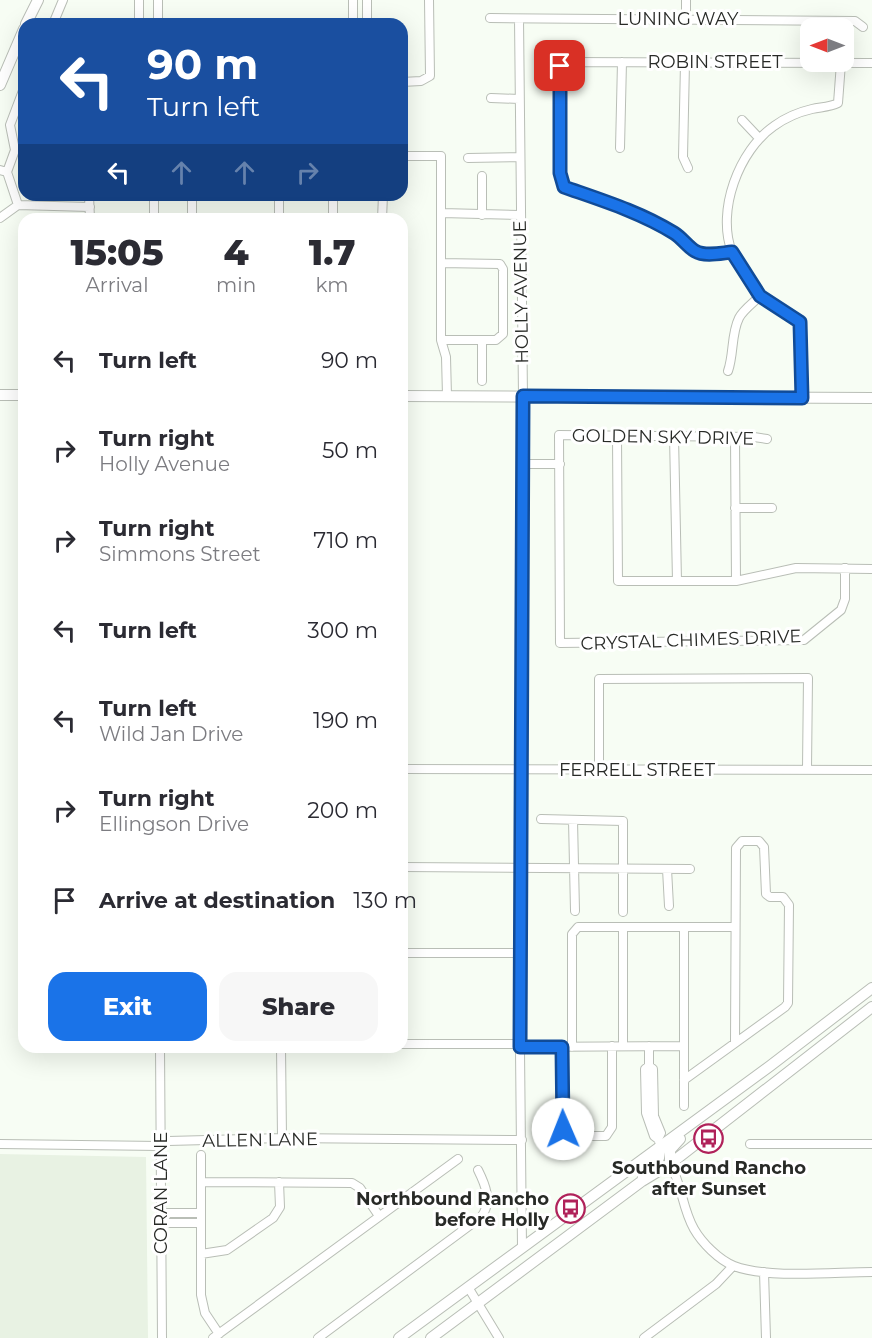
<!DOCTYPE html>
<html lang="en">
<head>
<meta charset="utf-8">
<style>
  :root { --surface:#fff; --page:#f7f7f7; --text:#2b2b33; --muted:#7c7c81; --accent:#1a73e8 }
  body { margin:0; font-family:Montserrat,sans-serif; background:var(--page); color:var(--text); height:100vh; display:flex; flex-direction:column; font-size:22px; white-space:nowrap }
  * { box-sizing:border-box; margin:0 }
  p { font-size:20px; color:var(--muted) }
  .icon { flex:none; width:33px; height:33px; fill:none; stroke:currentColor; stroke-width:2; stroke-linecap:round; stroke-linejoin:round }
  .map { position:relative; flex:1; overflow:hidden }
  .details { position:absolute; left:18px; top:213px; width:390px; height:840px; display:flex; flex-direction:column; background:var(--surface); border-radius:18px; box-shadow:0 6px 24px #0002 }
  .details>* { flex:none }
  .guide { position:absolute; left:18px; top:18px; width:390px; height:183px; border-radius:18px; box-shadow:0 6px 24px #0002; background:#1a4fa0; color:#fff; overflow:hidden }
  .needle { width:39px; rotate:270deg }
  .controls { position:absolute; left:800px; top:18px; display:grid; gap:12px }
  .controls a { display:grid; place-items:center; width:54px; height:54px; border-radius:12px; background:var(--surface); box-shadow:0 6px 24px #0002; font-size:30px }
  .pin { position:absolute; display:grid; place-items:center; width:51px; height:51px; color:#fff; margin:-26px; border-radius:12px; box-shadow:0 3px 9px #0006 }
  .me { position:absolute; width:66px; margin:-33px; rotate:359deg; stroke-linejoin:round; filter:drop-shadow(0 0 4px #0008) }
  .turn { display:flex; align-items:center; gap:21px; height:126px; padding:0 30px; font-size:27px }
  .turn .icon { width:78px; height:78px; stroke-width:2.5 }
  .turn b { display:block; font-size:42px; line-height:51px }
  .lanes { display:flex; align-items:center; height:57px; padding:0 30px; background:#0003; justify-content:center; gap:30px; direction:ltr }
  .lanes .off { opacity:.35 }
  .eta { display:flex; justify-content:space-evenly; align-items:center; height:102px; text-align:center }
  .eta b { font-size:36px; font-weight:800; line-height:42px }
  .primary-button { display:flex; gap:12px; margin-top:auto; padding:12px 30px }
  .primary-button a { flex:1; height:69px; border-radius:18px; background:var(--accent); color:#fff; font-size:24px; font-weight:800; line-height:69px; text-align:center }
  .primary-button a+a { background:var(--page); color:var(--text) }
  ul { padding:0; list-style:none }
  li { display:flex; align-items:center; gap:18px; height:90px; padding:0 30px }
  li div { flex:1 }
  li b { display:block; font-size:22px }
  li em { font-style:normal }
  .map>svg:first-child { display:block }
  .built { fill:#e8f2e3 }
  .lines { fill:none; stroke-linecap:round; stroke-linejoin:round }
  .minor-casing { stroke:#b9beb6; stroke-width:10 }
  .major-casing { stroke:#b9beb6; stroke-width:12 }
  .minor { stroke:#fff; stroke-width:8 }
  .major { stroke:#fff; stroke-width:10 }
  .route-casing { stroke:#114b97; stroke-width:15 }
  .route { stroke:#1a73e8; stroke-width:10 }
  .labels { text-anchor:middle; stroke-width:6; stroke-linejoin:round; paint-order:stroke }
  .street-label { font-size:18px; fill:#282a27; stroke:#fff }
  .poi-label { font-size:18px; font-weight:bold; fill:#282a27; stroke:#fff }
</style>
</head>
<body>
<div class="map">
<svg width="872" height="1338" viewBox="0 0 872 1338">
  <rect width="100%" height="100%" fill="#f7fdf4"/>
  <path class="built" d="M 0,1154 L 146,1157 L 148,1338 L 0,1338 Z"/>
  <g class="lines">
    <defs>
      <path id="minor" d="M 353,0 L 353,24
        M 367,0 L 367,24
        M 490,18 L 855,21 L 863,27
        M 519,19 L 523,397 L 522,869 L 519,953 L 522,1246
        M 686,19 L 686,0
        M 53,24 L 63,0
        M 139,24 L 139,0
        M 158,24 L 158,0
        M 685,63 L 683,157 L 688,168
        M 402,82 L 421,81 L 430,76 L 429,0
        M 491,98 L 519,99
        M 742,120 L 759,138
        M 620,148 L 622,62
        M 402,156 L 441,156 L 441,340 L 446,357 L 447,396
        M 468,158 L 519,157
        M 0,170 L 7,172 L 15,150 L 10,125 L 24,88
        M 7,172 L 18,205
        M 89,195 L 90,219
        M 154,195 L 154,219
        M 279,195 L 279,219
        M 333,195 L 333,219
        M 442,213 L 519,215
        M 482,215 L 482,176
        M 0,218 L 18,205 L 90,207
        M 192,219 L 192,195
        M 382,219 L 383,195
        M 732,252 C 721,253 705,257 695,251 C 688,247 682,238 675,233 C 640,212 602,200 564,187 L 560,173 L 560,66 L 566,62 L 872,63
        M 441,340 L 496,340 L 503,334 L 503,269 L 500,264 L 441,263
        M 482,340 L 482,381
        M 728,371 C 734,354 731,334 739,318 C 743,310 753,303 760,296
        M 802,398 L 801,327 C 795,310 767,306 756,291 C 748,280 737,265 732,252 C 716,211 739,150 774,126 C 785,118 799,112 812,109 C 821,107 830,107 838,103 L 841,63
        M 617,436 L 618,581 L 736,581 L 796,568 L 872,569
        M 674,436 L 677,581
        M 735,437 L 736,581
        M 767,439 L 754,437 L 559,435 L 560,643 L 804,640 L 841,610 L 845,599 L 845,568
        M 523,464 L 560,464
        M 735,508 L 772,508
        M 402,769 L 872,770
        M 599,770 L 599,679 L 808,678 L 807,769
        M 541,819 L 623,821 L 623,912
        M 573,820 L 575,911
        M 402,867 L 690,869
        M 667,869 L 669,906
        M 684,927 L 684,1106
        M 402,953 L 519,953
        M 402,1044 L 520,1044
        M 623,1046 L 623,927
        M 649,1046 L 649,1066 L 653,1069 L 654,1116 L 661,1133 L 658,1139 L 661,1146
        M 160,1047 L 162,1338
        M 281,1047 L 282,1138
        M 520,1047 L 684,1046
        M 562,1047 L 563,1129 L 569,1136 L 606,1136 L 612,1127 L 612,1046
        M 572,1047 L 572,934 L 578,927 L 735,927
        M 649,1066 L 645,1069 L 646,1113 L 654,1136 L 658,1139
        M 684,1080 L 785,1007 L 788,1003 L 789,905 L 783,897 L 770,897 L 766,894 L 764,847 L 759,841 L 742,841 L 736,848 L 735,1042
        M 0,1144 L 160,1146 L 168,1141 L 282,1138 L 522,1140
        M 750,1144 L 872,1144
        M 201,1155 L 201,1295 L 205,1313 L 219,1334
        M 670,1164 C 682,1184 682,1208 694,1229 C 702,1243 719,1260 734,1266 C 768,1279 835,1272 872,1272
        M 201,1182 L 352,1183 L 360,1188 L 379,1216
        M 161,1213 L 201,1213
        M 161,1223 L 201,1223
        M 201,1254 L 227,1250 L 273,1218 L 280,1207 L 279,1182
        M 764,1272 L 766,1338
        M 468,1287 L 499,1338
        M 213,1338 L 458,1159
        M 318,1338 L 481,1217 C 493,1202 485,1184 478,1170
        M 644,1338 L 716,1284 L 733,1266"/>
      <path id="major" d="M 26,24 L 38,0
        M 0,85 L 24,29
        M 0,395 L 24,395
        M 402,396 L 872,398
        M 670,1164 L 670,1150 L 680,1139
        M 642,1181 L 645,1170 L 659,1158 L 661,1146
        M 399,1338 L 770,1066 L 872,988
        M 431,1338 L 642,1181 L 670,1164 L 872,1007"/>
    </defs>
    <use href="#minor" class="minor-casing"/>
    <use href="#major" class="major-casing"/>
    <use href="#minor" class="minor"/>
    <use href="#major" class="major"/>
  </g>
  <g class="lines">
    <defs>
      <path id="route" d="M 560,66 L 560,173 L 564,187 C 601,200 640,212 674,233 C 682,238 688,247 695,251 C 705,257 721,253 732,252 L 760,296 L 800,322 L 802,398 L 523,396 L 520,1047 L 562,1047 L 563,1129"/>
    </defs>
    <use href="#route" class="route-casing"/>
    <use href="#route" class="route"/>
  </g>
  <defs>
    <symbol id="bus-ring" viewBox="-11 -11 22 22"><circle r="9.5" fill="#fff" stroke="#b0225a" stroke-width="1.5"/><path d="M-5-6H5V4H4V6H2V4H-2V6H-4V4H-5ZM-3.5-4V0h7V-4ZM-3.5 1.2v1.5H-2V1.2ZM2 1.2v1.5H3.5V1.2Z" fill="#b0225a"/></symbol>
  </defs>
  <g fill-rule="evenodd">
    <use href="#bus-ring" x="692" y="1122" width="33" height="33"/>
    <use href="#bus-ring" x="554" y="1192" width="33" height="33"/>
  </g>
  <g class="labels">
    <g class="street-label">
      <text x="678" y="25">LUNING WAY</text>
      <text x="715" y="68">ROBIN STREET</text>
      <text transform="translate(521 292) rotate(-91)" y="6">HOLLY AVENUE</text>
      <text transform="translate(663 437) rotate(1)" y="6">GOLDEN SKY DRIVE</text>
      <text transform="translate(691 640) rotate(-2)" y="6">CRYSTAL CHIMES DRIVE</text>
      <text x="637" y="776">FERRELL STREET</text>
      <text transform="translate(260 1140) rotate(-1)" y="6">ALLEN LANE</text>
      <text transform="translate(161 1193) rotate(-90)" y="6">CORAN LANE</text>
    </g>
    <g class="poi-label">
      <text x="709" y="1174">Southbound Rancho<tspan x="709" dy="21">after Sunset</tspan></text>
      <text x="549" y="1205" text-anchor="end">Northbound Rancho<tspan x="549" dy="21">before Holly</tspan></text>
    </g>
  </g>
</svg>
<div class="controls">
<a><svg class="needle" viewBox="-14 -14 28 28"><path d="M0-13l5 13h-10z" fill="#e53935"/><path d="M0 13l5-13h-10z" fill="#7c7c81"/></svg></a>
</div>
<div class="pin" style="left:560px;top:66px;background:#d93025"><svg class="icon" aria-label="arrive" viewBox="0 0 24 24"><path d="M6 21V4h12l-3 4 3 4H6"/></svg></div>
<svg class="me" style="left:563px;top:1129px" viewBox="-20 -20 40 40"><circle r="19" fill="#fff"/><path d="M0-13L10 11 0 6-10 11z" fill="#1a73e8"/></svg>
<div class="guide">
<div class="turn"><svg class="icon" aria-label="left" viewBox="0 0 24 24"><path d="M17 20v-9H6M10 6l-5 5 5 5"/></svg><div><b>90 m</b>Turn left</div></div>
<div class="lanes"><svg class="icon" aria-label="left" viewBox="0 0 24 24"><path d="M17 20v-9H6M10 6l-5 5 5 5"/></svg><svg class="icon off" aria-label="ahead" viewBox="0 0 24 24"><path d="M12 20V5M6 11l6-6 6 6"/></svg><svg class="icon off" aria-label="ahead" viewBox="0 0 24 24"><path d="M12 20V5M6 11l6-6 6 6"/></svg><svg class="icon off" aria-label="right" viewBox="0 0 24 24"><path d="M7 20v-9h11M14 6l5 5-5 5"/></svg></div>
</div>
<section class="details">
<div class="eta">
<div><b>15:05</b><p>Arrival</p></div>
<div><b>4</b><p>min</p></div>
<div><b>1.7</b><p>km</p></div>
</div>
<ul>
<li><svg class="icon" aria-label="left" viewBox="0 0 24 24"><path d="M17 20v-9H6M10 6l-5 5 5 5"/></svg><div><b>Turn left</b></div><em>90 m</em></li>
<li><svg class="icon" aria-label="right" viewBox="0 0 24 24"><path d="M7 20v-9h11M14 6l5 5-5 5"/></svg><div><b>Turn right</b><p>Holly Avenue</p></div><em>50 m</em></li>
<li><svg class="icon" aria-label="right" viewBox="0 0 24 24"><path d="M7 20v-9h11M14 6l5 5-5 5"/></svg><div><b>Turn right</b><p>Simmons Street</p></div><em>710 m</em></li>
<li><svg class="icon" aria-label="left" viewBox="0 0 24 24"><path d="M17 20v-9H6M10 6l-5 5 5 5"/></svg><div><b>Turn left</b></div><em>300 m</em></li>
<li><svg class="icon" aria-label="left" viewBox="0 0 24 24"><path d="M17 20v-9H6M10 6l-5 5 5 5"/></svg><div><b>Turn left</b><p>Wild Jan Drive</p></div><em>190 m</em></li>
<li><svg class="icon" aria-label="right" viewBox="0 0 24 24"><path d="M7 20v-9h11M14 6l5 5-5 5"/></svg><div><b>Turn right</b><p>Ellingson Drive</p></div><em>200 m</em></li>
<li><svg class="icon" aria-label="arrive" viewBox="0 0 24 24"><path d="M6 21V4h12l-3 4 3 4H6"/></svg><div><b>Arrive at destination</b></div><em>130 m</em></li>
</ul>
<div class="primary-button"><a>Exit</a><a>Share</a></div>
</section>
</div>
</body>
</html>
